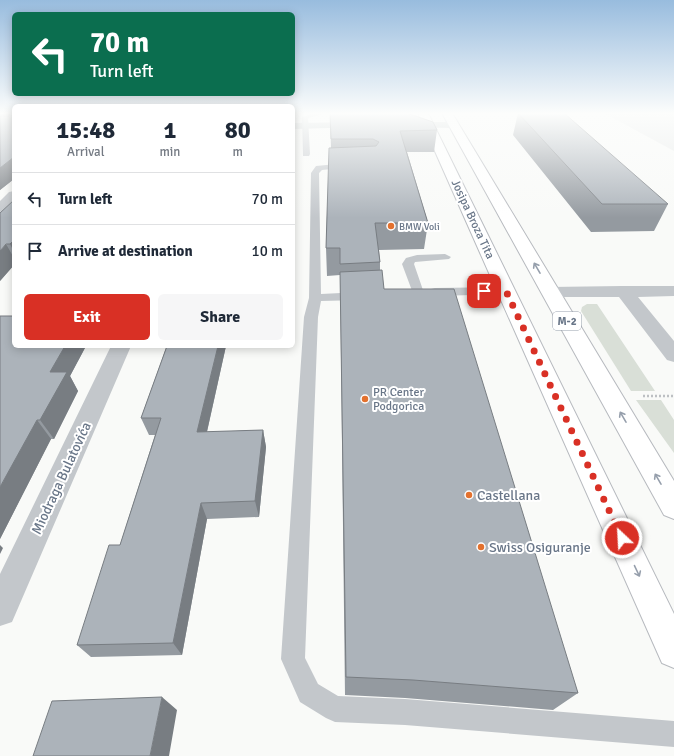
<!DOCTYPE html>
<html lang="en">
<head>
<meta charset="utf-8">
<style>
  :root { --surface:#fff; --page:#f6f6f7; --text:#1f2937; --muted:#747a83; --line:#e0e1e3; --accent:#d93025 }
  body { margin:0; font-family:Signika,sans-serif; background:var(--page); color:var(--text); height:100vh; display:flex; flex-direction:column; font-size:15px; white-space:nowrap }
  * { box-sizing:border-box; margin:0 }
  p { font-size:13px; color:var(--muted) }
  .icon { flex:none; width:22px; height:22px; fill:none; stroke:currentColor; stroke-width:2; stroke-linecap:round; stroke-linejoin:round }
  .map { position:relative; flex:1; overflow:hidden }
  .panel { position:absolute; left:12px; top:104px; width:283px; height:244px; display:flex; flex-direction:column; background:var(--surface); border-radius:6px; box-shadow:0 2px 10px #0003 }
  .panel>* { flex:none }
  .banner { position:absolute; left:12px; top:12px; width:283px; height:84px; border-radius:6px; box-shadow:0 2px 10px #0003; background:#0b6e4f; color:#fff; overflow:hidden }
  .pin { position:absolute; display:grid; place-items:center; width:34px; height:34px; color:#fff; margin:-17px; border-radius:8px; box-shadow:0 2px 6px #0006 }
  .me { position:absolute; width:44px; margin:-22px; rotate:335deg; stroke-linejoin:round; filter:drop-shadow(0 0 3px #0008) }
  .turn { display:flex; align-items:center; gap:14px; height:84px; padding:0 12px; font-size:18px }
  .turn .icon { width:52px; height:52px; stroke-width:2.5 }
  .turn b { display:block; font-size:28px; line-height:34px }
  .eta { display:flex; justify-content:space-evenly; align-items:center; height:68px; text-align:center }
  .eta b { font-size:24px; font-weight:700; line-height:28px }
  .primary-button { display:flex; gap:8px; margin-top:auto; padding:8px 12px }
  .primary-button a { flex:1; height:46px; border-radius:6px; background:var(--accent); color:#fff; font-size:16px; font-weight:700; line-height:46px; text-align:center }
  .primary-button a+a { background:var(--page); color:var(--text) }
  ul { padding:0; list-style:none }
  li { display:flex; align-items:center; gap:12px; height:52px; padding:0 12px; border-top:1px solid var(--line) }
  li div { flex:1 }
  li b { display:block; font-size:15px }
  li em { font-style:normal }
  .map>svg:first-child { display:block }
  .built { fill:#e7e9e9 }
  .green { fill:#d9dfd7 }
  .lines { fill:none; stroke-linecap:round; stroke-linejoin:round }
  .primary-casing { stroke:#b7babf; stroke-width:2 }
  .path { stroke:#bdc0c3; stroke-width:2.5; stroke-dasharray:2 2; stroke-linecap:butt }
  .lane { fill:#c3c7cb; fill-rule:evenodd }
  .street { fill:#c3c7cb; fill-rule:evenodd }
  .primary { fill:#fff; fill-rule:evenodd }
  .wall { fill:#949aa0 }
  .shaded-wall { fill:#787d82 }
  .building { fill:#acb3ba; stroke:#787d82 }
  .oneway { stroke:#969fac }
  .route { stroke:#d93025; stroke-width:7; stroke-dasharray:0 12.6 }
  .poi-dot { fill:#e3712e; stroke:#fff; stroke-width:1.5 }
  .labels { text-anchor:middle; stroke-width:4; stroke-linejoin:round; paint-order:stroke }
  .far-poi-label { font-size:10px; fill:#697688; stroke:#fff; text-anchor:start }
  .shield { fill:#fff; stroke:#969fac; stroke-width:1 }
  .shield-label { font-size:11px; font-weight:bold; fill:#697688 }
  .street-label { font-size:12px; fill:#697688; stroke:#fff }
  .poi-label { font-size:12px; fill:#697688; stroke:#fff; text-anchor:start }
  .near-street-label { font-size:14px; fill:#697688; stroke:#fff }
  .near-poi-label { font-size:14px; fill:#697688; stroke:#fff; text-anchor:start }
</style>
</head>
<body>
<div class="map">
<svg width="674" height="756" viewBox="0 0 674 756">
  <rect width="100%" height="100%" fill="#f9faf8"/>
  <path class="built" d="M 604,113 L 674,113 L 674,151 Z"/>
  <path class="green" d="M 587,304 L 597,304 L 655,391 L 631,391 L 581,311 L 582,307 Z
    M 636,400 L 661,400 L 674,420 L 674,453 Z"/>
  <g class="lines">
    <defs>
      <path id="primary" d="M 418,113 L 428,113 L 674,614 L 674,668 L 662,663 Z
        M 442,113 L 452,113 L 674,481 L 674,519 L 664,515 Z"/>
    </defs>
    <use href="#primary" class="primary-casing"/>
    <path class="path" d="M 643,396 L 674,396"/>
    <path class="lane" d="M 316,113 L 327,113 L 308,118 L 310,154 L 309,156 L 303,156 L 302,117 Z
      M 347,163 L 351,165 L 350,167 L 322,170 L 319,173 L 321,294 L 361,292 L 365,293 L 367,296 L 365,299 L 361,300 L 321,301 L 318,317 L 305,658 L 318,684 L 338,696 L 405,699 L 674,721 L 674,747 L 405,725 L 335,722 L 326,718 L 300,702 L 281,659 L 304,317 L 309,298 L 311,173 L 316,166 Z
      M 445,254 L 451,257 L 449,259 L 415,262 L 414,264 L 424,293 L 422,296 L 414,296 L 402,264 L 406,258 L 417,255 Z
      M 506,287 L 510,288 L 512,291 L 510,294 L 435,296 L 431,295 L 429,292 L 431,289 L 435,288 Z"/>
    <path class="street" d="M 360,122 L 364,123 L 365,125 L 364,127 L 293,129 L 293,123 Z
      M 404,122 L 454,122 L 459,125 L 454,128 L 400,127 L 399,125 L 400,123 Z
      M 14,191 L 14,202 L 5,211 L 0,212 L 0,201 L 9,192 Z
      M 622,286 L 674,286 L 674,296 L 638,297 L 674,341 L 674,362 L 667,360 L 619,297 L 550,297 L 544,296 L 541,292 L 544,288 L 550,287 Z
      M 111,346 L 131,346 L 12,622 L 0,626 L 0,574 Z"/>
    <use href="#primary" class="primary"/>
  </g>
  <path class="wall" d="M 0,113 L 14,113 L 14,179 L 0,190 Z
    M 330,113 L 437,130 L 434,152 L 407,152 L 428,223 L 424,249 L 379,250 L 380,262 L 380,270 L 384,289 L 578,693 L 553,710 L 405,698 L 345,695 L 340,275 L 327,276 L 326,248 L 331,148 Z
    M 518,113 L 668,204 L 654,231 L 591,232 L 513,135 Z
    M 14,200 L 14,265 L 0,281 Z
    M 14,346 L 86,346 L 70,376 L 78,391 L 54,439 L 51,439 L 0,539 Z
    M 165,346 L 226,346 L 207,432 L 263,430 L 266,447 L 259,517 L 207,519 L 182,655 L 91,657 L 77,645 L 120,545 L 155,435 L 149,435 L 141,418 L 166,348 Z"/>
  <path class="shaded-wall" d="M 14,157 L 14,179 L 0,190 L 0,168 Z
    M 14,240 L 14,252 L 10,244 Z
    M 6,244 L 14,258 L 14,265 L 0,281 L 0,251 Z
    M 65,346 L 86,346 L 70,376 L 78,391 L 54,439 L 40,420 L 50,372 Z
    M 218,346 L 226,346 L 203,449 L 197,432 Z
    M 37,420 L 51,439 L 0,539 L 0,487 Z
    M 263,430 L 266,447 L 259,517 L 255,501 Z
    M 201,503 L 207,519 L 182,655 L 173,643 Z
    M 0,545 L 3,548 L 0,554 Z
    M 162,697 L 177,710 L 169,756 L 150,756 Z"/>
  <path class="building" d="M 9,113 L 14,113 L 14,157 L 0,168 L 0,116 L 9,116 Z
    M 330,113 L 407,113 L 433,122 L 437,130 L 400,131 L 428,223 L 375,223 L 380,262 L 340,264 L 340,248 L 326,248 L 329,148 L 376,146 L 379,142 L 373,139 L 331,139 Z
    M 518,113 L 564,113 L 668,204 L 602,204 Z
    M 14,200 L 14,240 L 10,244 L 6,244 L 0,251 L 0,213 Z
    M 382,270 L 384,289 L 454,289 L 578,693 L 413,680 L 346,677 L 340,272 Z
    M 0,316 L 14,316 L 14,346 L 65,346 L 50,372 L 67,372 L 40,420 L 37,420 L 0,487 Z
    M 167,346 L 218,346 L 197,432 L 263,430 L 255,501 L 201,503 L 173,643 L 77,645 L 109,545 L 120,545 L 161,418 L 141,418 Z
    M 162,697 L 150,756 L 33,756 L 52,701 Z"/>
  <defs><path id="oneway-shaft" d="M-6 0H5M1.5-3L5.5 0L1.5 3" fill="none" stroke-width="1.6" stroke-linecap="round" stroke-linejoin="round"/></defs>
  <g class="oneway">
    <use href="#oneway-shaft" transform="translate(537 268) rotate(-120)"/>
    <use href="#oneway-shaft" transform="translate(623 417) rotate(-120)"/>
    <use href="#oneway-shaft" transform="translate(658 479) rotate(-120)"/>
    <use href="#oneway-shaft" transform="translate(637 571) rotate(65)"/>
  </g>
  <linearGradient id="sky" x2="0" y2="1"><stop stop-color="#98bcde"/><stop offset="0.52" stop-color="#fcfdfc"/><stop offset="1" stop-color="#fcfdfc" stop-opacity="0"/></linearGradient>
  <rect width="674" height="218" fill="url(#sky)"/>
  <g class="lines">
    <path class="route" d="M 484,291 L 506,291 L 622,538"/>
  </g>
  <g class="poi-dot">
    <circle cx="391" cy="226" r="4"/>
    <circle cx="365" cy="399" r="4"/>
    <circle cx="469" cy="495" r="4"/>
    <circle cx="481" cy="547" r="4"/>
  </g>
  <g class="labels">
    <g class="far-poi-label">
      <text x="399" y="230">BMW Voli</text>
    </g>
    <rect class="shield" x="553" y="312" width="28" height="18" rx="3"/>
    <g class="shield-label">
      <text x="567" y="325">M-2</text>
    </g>
    <g class="street-label">
      <text transform="translate(473 219) rotate(65)" y="4">Josipa Broza Tita</text>
    </g>
    <g class="poi-label">
      <text x="373" y="396">PR Center<tspan x="373" dy="14">Podgorica</tspan></text>
    </g>
    <g class="near-street-label">
      <text transform="translate(61 478) rotate(-65)" y="5">Miodraga Bulatovića</text>
    </g>
    <g class="near-poi-label">
      <text x="477" y="500">Castellana</text>
      <text x="489" y="552">Swiss Osiguranje</text>
    </g>
  </g>
</svg>
<div class="pin" style="left:484px;top:291px;background:#d93025"><svg class="icon" aria-label="arrive" viewBox="0 0 24 24"><path d="M6 21V4h12l-3 4 3 4H6"/></svg></div>
<svg class="me" style="left:622px;top:538px" viewBox="-20 -20 40 40"><circle r="17" fill="#d93025" stroke="#fff" stroke-width="3"/><path d="M0-11L8 9 0 5-8 9z" fill="#fff"/></svg>
<div class="banner">
<div class="turn"><svg class="icon" aria-label="left" viewBox="0 0 24 24"><path d="M17 20v-9H6M10 6l-5 5 5 5"/></svg><div><b>70 m</b>Turn left</div></div>
</div>
<section class="panel">
<div class="eta">
<div><b>15:48</b><p>Arrival</p></div>
<div><b>1</b><p>min</p></div>
<div><b>80</b><p>m</p></div>
</div>
<ul>
<li><svg class="icon" aria-label="left" viewBox="0 0 24 24"><path d="M17 20v-9H6M10 6l-5 5 5 5"/></svg><div><b>Turn left</b></div><em>70 m</em></li>
<li><svg class="icon" aria-label="arrive" viewBox="0 0 24 24"><path d="M6 21V4h12l-3 4 3 4H6"/></svg><div><b>Arrive at destination</b></div><em>10 m</em></li>
</ul>
<div class="primary-button"><a>Exit</a><a>Share</a></div>
</section>
</div>
</body>
</html>
